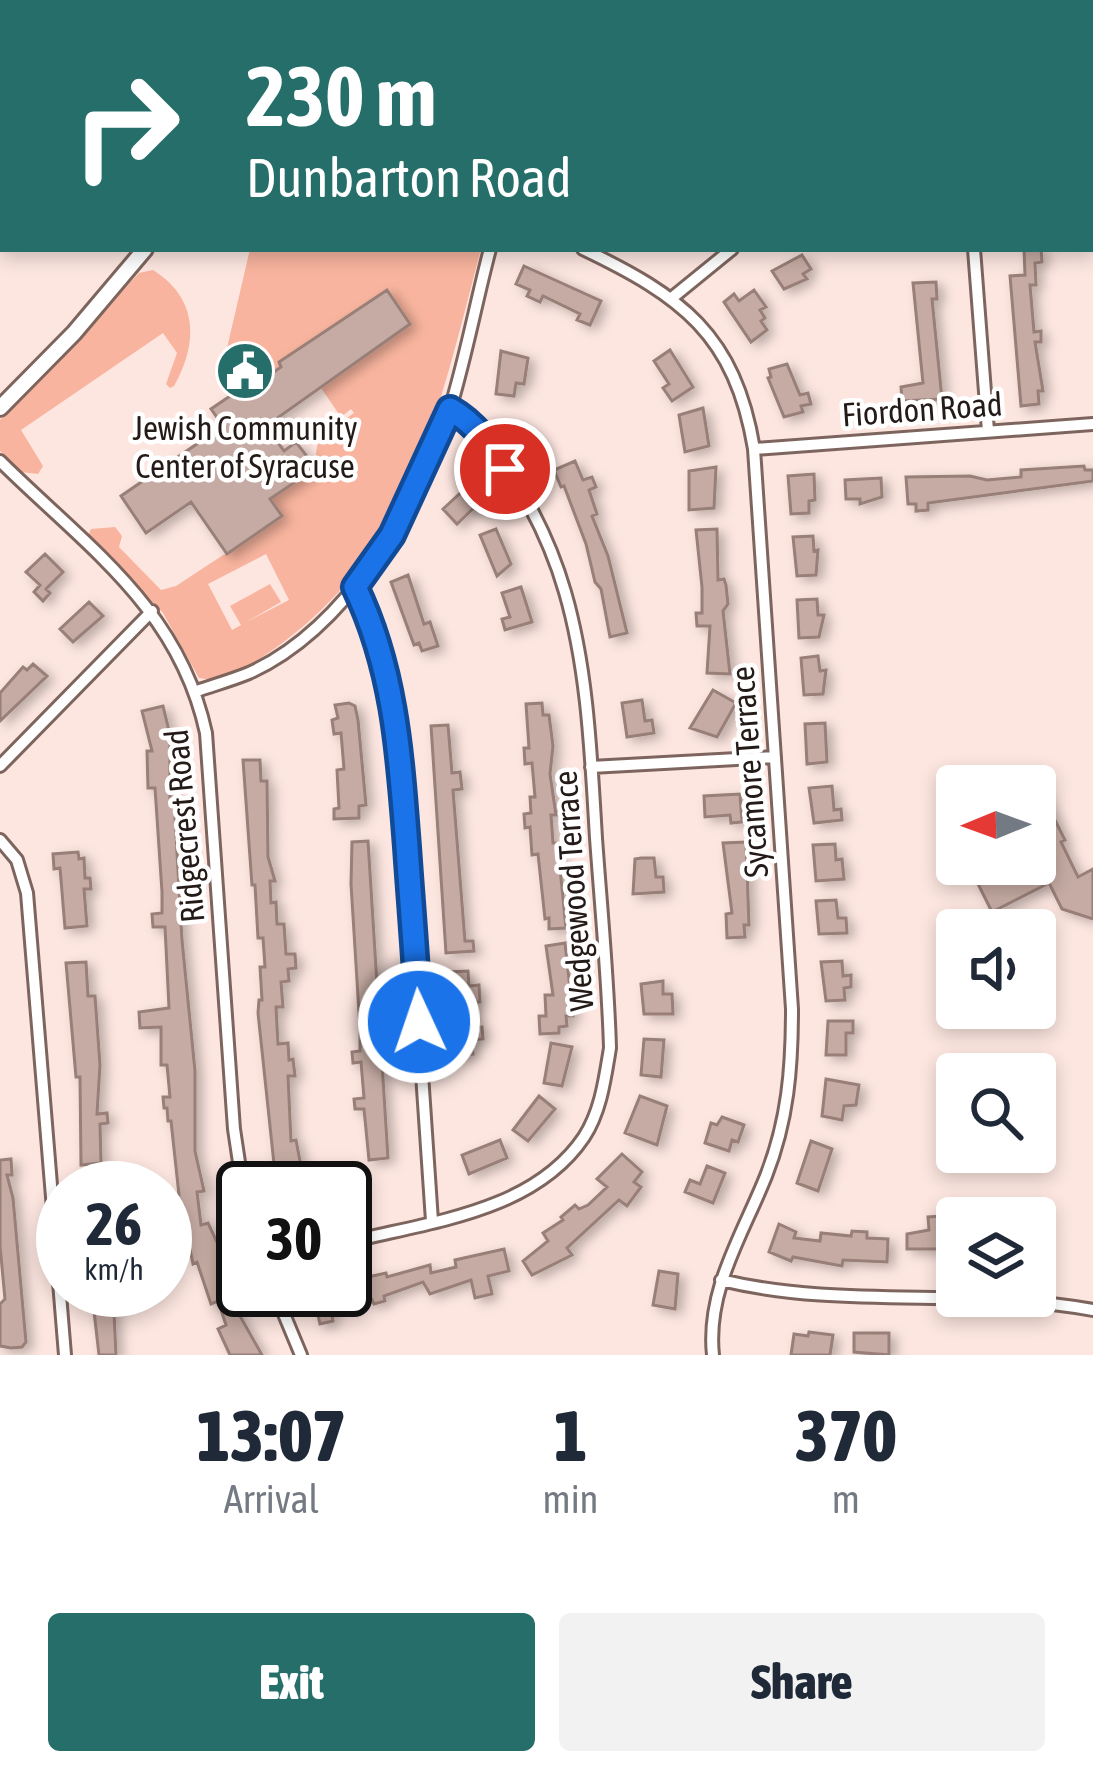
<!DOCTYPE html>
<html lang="en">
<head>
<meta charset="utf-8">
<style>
  :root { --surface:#fff; --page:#f2f2f3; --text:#1f2937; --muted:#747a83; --accent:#256e69 }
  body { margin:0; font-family:"Asap Condensed",sans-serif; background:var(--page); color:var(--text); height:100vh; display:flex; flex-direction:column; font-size:45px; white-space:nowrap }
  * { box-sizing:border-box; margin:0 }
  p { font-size:39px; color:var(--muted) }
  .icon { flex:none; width:66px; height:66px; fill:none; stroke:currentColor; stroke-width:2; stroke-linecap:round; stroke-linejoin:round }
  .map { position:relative; height:1355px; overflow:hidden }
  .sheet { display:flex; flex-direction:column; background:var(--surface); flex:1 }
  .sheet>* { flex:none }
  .hud { position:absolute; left:0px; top:0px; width:1095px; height:252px; box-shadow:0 6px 18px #0003; background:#256e69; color:#fff; overflow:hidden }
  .needle { width:78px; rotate:269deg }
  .controls { position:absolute; left:936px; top:765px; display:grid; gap:24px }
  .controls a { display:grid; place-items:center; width:120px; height:120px; border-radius:12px; background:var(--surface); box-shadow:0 6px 18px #0003; font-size:60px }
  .speed { position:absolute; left:36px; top:1161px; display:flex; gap:24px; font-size:60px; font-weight:700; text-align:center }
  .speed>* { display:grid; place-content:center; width:156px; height:156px; border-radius:50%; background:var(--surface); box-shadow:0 6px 18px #0003; line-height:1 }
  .speed small { font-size:30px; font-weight:400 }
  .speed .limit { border:6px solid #111; border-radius:18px; background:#fff; color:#111 }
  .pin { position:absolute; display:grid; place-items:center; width:102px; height:102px; color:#fff; margin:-51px; border:6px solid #fff; border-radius:50%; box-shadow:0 3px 12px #0007 }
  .me { position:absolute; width:132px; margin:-66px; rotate:357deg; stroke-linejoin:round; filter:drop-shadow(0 0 9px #0008) }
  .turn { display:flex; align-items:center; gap:42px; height:252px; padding:0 48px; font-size:54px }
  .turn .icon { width:156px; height:156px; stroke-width:2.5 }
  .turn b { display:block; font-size:84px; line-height:102px }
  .eta { display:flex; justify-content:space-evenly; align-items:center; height:204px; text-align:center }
  .eta b { font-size:72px; font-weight:800; line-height:84px }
  .button { display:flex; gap:24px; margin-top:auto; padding:24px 48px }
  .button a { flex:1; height:138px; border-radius:12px; background:var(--accent); color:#fff; font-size:48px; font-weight:800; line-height:138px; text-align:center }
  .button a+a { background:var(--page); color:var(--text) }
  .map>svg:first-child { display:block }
  .green { fill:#f8b49e; fill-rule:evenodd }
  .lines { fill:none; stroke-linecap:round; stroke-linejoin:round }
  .stream { stroke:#d57658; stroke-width:4.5 }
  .building { fill:#c5aba3; stroke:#987f77; stroke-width:3; filter:url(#shadow) }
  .minor-casing { stroke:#7d655e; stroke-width:16 }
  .tertiary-casing { stroke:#7d655e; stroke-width:20 }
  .minor { stroke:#fff; stroke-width:10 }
  .tertiary { stroke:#fff; stroke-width:14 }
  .route-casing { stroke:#114b97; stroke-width:30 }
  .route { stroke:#1a73e8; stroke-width:21 }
  .labels { text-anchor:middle; stroke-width:9; stroke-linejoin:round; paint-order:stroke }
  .street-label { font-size:33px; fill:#241b18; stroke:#fff }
  .poi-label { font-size:33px; fill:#241b18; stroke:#fff }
</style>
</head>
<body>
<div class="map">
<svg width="1093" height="1355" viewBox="0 0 1093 1355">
  <defs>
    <filter id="shadow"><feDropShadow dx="6" dy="4" stdDeviation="6" flood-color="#0004"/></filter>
  </defs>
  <rect width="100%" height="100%" fill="#fde6e0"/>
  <path class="green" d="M 250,249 L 481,249 C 440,403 414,550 274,649 C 253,663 225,684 199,678 L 163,613 L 88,536 L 91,529 L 115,527 L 122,536 L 119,547 L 161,590 L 176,586 L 281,517 L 270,499 L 319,466 L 315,458 L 319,437 L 354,413 L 351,409 L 341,417 L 321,388 L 410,324 L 386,291 L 279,362 L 281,367 L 247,391 L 224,361 ZM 266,554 L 289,600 L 246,622 L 281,602 L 270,584 L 230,606 L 241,625 L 232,630 L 208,584 Z
    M 153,270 C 199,299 198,343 174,386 L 170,388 L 166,384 L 177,353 L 163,333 L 21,430 L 43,466 L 38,474 L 21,472 L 0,451 L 0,420 L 139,273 Z"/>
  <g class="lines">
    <path class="stream" d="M 0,222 L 3,217"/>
  </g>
  <path class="building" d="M 1024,249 L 1041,249 L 1042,262 L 1035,263 L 1036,285 L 1030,285 L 1034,332 L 1041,331 L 1041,342 L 1035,342 L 1043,391 L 1038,391 L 1039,404 L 1021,406 L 1010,276 L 1025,275 Z
    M 802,255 L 811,269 L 803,274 L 807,279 L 784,289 L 772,271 Z
    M 524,266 L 601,301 L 590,325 L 577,320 L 580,314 L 543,296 L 540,302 L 527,296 L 530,290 L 516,284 Z
    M 936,282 L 937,299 L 932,299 L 942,399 L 902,401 L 901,387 L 923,383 L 913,283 Z
    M 387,290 L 410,324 L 266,426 L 284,451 L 296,442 L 316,468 L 270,499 L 282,516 L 227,554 L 191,502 L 146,533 L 121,496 L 223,426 L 211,409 L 233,394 L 236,398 L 247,391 L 281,367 L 279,362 Z
    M 754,290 L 766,307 L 760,310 L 765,318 L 761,321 L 767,330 L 751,342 L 724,302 L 734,294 L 739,301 Z
    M 670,350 L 693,387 L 672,401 L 663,388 L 669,384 L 654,361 Z
    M 501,351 L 528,358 L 524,384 L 516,383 L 514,396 L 496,394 Z
    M 787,364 L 800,395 L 808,393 L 811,404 L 801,406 L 803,412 L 784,417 L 768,378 L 771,377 L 769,369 Z
    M 703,408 L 709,446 L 685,452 L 679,415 Z
    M 575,461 L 583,480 L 592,477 L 596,487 L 589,490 L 597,514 L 592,516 L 608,556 L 627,633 L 610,637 L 601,589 L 595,582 L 586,544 L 564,486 L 561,487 L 554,470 Z
    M 1084,466 L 1085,470 L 1093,470 L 1093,481 L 928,503 L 928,510 L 916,511 L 916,504 L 908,504 L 906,477 L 970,476 L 987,480 L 1021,477 L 1021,470 Z
    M 716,467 L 714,508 L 689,510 L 689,471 Z
    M 814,474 L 815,500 L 809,501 L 809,513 L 791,514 L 788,476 Z
    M 881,478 L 882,497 L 860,504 L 860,499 L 846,499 L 845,480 Z
    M 470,484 L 484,498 L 457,524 L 443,509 Z
    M 496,529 L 511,564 L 497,576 L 480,535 Z
    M 717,529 L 718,580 L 724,579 L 726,585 L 728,604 L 723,611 L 730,674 L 707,673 L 710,626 L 697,626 L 696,613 L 702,613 L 702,587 L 696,530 Z
    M 813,536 L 814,551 L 818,550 L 816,575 L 797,576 L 793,537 Z
    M 45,554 L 63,572 L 46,589 L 50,593 L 43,601 L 34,592 L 40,585 L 26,572 Z
    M 408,575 L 424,624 L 430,622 L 438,646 L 422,651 L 419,643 L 414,645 L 391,582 Z
    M 521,587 L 532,622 L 505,630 L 502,619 L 510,617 L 502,593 Z
    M 817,599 L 818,615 L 824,615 L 819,637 L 799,638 L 797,600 Z
    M 89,602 L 103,616 L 73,642 L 60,629 Z
    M 818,656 L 820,671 L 826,670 L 823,694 L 804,695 L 801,658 Z
    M 33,664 L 47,676 L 0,721 L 0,693 L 23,667 L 27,670 Z
    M 713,690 L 736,703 L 717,737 L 690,728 Z
    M 642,700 L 645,721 L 652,720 L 654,733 L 627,737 L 622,703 Z
    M 349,703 L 355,706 L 358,720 L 366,805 L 359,806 L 359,818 L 334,819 L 334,809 L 339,808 L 337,770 L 344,769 L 341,733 L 334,734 L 332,720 L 338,718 L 335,705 Z
    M 542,703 L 543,715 L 549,715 L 553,746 L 550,774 L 556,815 L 551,815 L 553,843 L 556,843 L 559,858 L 566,928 L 549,929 L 549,918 L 545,919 L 538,854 L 532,855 L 530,827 L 525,828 L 524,814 L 531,813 L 530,797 L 535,797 L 532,763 L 525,764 L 524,748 L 529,748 L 526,704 Z
    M 163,706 L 170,735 L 170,800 L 174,800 L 182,940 L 195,1071 L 195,1151 L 204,1191 L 197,1192 L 201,1225 L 208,1223 L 217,1242 L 236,1309 L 262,1355 L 230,1355 L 218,1329 L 226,1325 L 218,1301 L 211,1304 L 197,1262 L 193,1264 L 181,1205 L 173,1206 L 172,1196 L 179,1195 L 171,1121 L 168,1121 L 167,1108 L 164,1108 L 163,1097 L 170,1097 L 167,1065 L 161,1065 L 161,1027 L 140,1028 L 139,1012 L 169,1008 L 165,927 L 153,927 L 152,914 L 162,913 L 162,892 L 155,788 L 148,788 L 147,751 L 152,751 L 142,711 Z
    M 825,723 L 827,762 L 807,764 L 805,724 Z
    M 448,725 L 452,773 L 460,772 L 462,789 L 453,790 L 465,941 L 473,941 L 474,951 L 446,953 L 431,726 Z
    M 243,760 L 260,760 L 261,781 L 267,781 L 268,857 L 275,881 L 270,881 L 271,903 L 276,902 L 277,924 L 284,924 L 286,954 L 295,954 L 296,968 L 288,969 L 289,981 L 281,982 L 283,1007 L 276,1007 L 278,1044 L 288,1043 L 289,1060 L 293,1059 L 295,1076 L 288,1076 L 291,1141 L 296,1140 L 303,1177 L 276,1183 L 258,1013 L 259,1000 L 262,1000 L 260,967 L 265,967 L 263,938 L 258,938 L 255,885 L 252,885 Z
    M 1035,780 L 1065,840 L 1061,842 L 1078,877 L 1093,869 L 1093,919 L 1062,909 L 1049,883 L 992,912 L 976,880 L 1008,864 L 1035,864 Z
    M 832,786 L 834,810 L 841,809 L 842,820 L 814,823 L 809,788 Z
    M 740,794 L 742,822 L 731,823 L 730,815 L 705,817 L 704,796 Z
    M 368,841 L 388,1158 L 369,1160 L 364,1109 L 355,1109 L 354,1099 L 364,1098 L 361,1062 L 353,1063 L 352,1052 L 360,1051 L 360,1029 L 351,884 L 352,842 Z
    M 746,842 L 749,925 L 744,925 L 745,937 L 727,938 L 726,914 L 732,913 L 723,843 Z
    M 835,844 L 836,860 L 842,859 L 844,879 L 816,881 L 813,845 Z
    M 78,852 L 79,859 L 84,858 L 85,878 L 90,878 L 91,889 L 84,889 L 87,926 L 65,928 L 60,868 L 54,869 L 53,854 Z
    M 641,858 L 654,858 L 656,877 L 663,877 L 664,892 L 633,894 L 635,859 Z
    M 836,900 L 838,918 L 846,918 L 847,933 L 819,934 L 816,901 Z
    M 565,943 L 573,1016 L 566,1016 L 567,1026 L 559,1027 L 559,1033 L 540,1034 L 539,1016 L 546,1016 L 545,995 L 553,995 L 546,946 Z
    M 842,961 L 843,976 L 851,975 L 851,987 L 844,988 L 845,1000 L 826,1001 L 821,962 Z
    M 86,962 L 88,996 L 95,996 L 100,1065 L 97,1114 L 107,1113 L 108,1123 L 100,1124 L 101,1163 L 81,1165 L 80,1077 L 76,1077 L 66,963 Z
    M 468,971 L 469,986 L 479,985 L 480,1002 L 471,1002 L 472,1027 L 482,1027 L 483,1039 L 472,1040 L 473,1054 L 453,1055 L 447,972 Z
    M 663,981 L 663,994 L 672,994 L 673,1014 L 644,1014 L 641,984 Z
    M 828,1021 L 853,1021 L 853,1033 L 846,1033 L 846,1055 L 826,1055 Z
    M 644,1039 L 664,1040 L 661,1077 L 641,1075 Z
    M 551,1043 L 572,1047 L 562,1086 L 544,1083 Z
    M 826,1079 L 859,1085 L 856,1105 L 844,1106 L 842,1120 L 822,1116 Z
    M 539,1096 L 555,1109 L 528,1141 L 513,1130 Z
    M 640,1096 L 667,1106 L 657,1145 L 625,1133 Z
    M 722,1117 L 744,1125 L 738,1142 L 732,1140 L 729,1151 L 705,1143 L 711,1123 L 717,1125 Z
    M 500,1140 L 507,1158 L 469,1174 L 462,1155 Z
    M 811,1141 L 832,1149 L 818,1191 L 797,1183 Z
    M 622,1154 L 642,1172 L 634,1182 L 641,1187 L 627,1206 L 619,1200 L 567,1248 L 572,1255 L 532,1275 L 523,1261 L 548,1241 L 543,1233 L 563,1220 L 561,1217 L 575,1205 L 579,1209 L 588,1205 L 607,1187 L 597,1179 Z
    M 11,1159 L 12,1175 L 7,1175 L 13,1198 L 26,1342 L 22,1347 L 11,1348 L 0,1346 L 0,1304 L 5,1299 L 0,1246 L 0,1160 Z
    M 707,1166 L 725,1173 L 713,1203 L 685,1192 L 690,1180 L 700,1184 Z
    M 942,1216 L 942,1229 L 948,1229 L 949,1249 L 907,1249 L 907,1234 L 929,1230 L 928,1217 Z
    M 779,1224 L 796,1232 L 794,1238 L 820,1241 L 821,1233 L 851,1236 L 852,1231 L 867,1232 L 867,1238 L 888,1239 L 887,1262 L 843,1260 L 842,1266 L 793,1257 L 791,1261 L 769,1252 Z
    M 504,1249 L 509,1271 L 488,1276 L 492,1294 L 475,1298 L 471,1280 L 430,1294 L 423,1282 L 384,1296 L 385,1301 L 374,1304 L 370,1296 L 330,1306 L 333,1321 L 320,1324 L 312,1290 L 345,1290 L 345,1282 L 386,1273 L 387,1277 L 430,1265 L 431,1273 L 456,1267 L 455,1260 Z
    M 659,1271 L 678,1274 L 675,1309 L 653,1305 Z
    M 113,1292 L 116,1355 L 99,1355 L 92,1294 Z
    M 809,1332 L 833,1335 L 830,1355 L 791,1355 L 794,1334 L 808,1336 Z
    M 854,1333 L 889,1333 L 889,1355 L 854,1352 Z"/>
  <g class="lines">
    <defs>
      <path id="minor" d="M 185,0 L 185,3
        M 285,0 L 289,3
        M 545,0 L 548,3
        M 956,0 L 956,3
        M 1072,0 L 1073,3
        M 760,3 L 762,0
        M 1092,22 L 1093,23
        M 0,120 L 3,121
        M 0,175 L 3,177
        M 583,249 C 681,296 735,334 754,449 L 792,1009 C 792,1068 788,1120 766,1176 C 743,1234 706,1290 713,1355
        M 974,249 L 988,431
        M 673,297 L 732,249
        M 754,449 L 1093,424
        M 0,461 C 87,547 179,608 206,733 L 234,1129 L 243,1189
        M 355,587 C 378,635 390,684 399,736 L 432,1221
        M 197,691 C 214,685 232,680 249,673 C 345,630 419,507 450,409 C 466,357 476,302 490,249
        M 0,766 L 152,611
        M 591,767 L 775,757
        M 0,840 L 17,860 L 27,893 L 65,1355
        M 345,1243 C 427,1222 533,1213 584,1137 C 601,1111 605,1078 610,1048 C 608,978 601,908 596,838 C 591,757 588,671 565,592 C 549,536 502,438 450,409
        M 721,1280 C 844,1310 970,1287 1093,1310
        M 274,1290 L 301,1355"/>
      <path id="tertiary" d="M 264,3 L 266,0
        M 0,408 L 74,333 L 145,249"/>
    </defs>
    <use href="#minor" class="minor-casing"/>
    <use href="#tertiary" class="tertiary-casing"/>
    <use href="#minor" class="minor"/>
    <use href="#tertiary" class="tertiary"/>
  </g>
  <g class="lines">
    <defs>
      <path id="route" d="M 419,1022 C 416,963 411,905 407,847 C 400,756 395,670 355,587 L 392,535 L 450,409 C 475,423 490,445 505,469"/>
    </defs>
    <use href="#route" class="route-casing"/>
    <use href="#route" class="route"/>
  </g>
  <defs>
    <symbol id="civic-disc" viewBox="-11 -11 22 22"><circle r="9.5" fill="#256e69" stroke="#fff"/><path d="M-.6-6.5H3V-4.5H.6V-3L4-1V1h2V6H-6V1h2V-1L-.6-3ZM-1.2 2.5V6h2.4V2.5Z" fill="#fff"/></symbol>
  </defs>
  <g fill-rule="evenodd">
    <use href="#civic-disc" x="212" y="338" width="66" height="66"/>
  </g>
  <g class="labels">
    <g class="street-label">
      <text transform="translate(922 409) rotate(-4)" y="12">Fiordon Road</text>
      <text transform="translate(749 772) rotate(-94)" y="12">Sycamore Terrace</text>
      <text transform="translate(184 826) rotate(-95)" y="12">Ridgecrest Road</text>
      <text transform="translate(573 891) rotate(-94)" y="12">Wedgewood Terrace</text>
    </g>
    <g class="poi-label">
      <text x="245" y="440">Jewish Community<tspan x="245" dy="38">Center of Syracuse</tspan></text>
    </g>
  </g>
</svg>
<div class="controls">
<a><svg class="needle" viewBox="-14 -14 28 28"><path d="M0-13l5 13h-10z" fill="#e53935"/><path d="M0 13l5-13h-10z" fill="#747a83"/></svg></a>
<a><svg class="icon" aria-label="sound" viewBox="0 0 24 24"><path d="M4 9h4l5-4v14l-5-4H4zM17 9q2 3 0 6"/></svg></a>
<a><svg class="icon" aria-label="search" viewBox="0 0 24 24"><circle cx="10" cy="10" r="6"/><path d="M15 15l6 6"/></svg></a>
<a><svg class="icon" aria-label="layers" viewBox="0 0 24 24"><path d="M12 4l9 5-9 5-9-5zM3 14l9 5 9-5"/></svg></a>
</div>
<div class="speed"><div>26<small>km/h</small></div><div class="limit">30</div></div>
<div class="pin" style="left:505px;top:469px;background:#d93025"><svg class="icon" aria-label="arrive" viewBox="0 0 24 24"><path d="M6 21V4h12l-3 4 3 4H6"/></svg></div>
<svg class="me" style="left:419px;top:1022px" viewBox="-20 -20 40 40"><circle r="17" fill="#1a73e8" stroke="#fff" stroke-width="3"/><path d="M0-11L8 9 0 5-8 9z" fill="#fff"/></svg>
<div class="hud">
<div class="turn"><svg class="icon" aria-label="right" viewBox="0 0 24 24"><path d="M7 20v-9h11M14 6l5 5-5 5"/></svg><div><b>230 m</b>Dunbarton Road</div></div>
</div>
</div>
<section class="sheet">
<div class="eta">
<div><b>13:07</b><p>Arrival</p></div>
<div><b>1</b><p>min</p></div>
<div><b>370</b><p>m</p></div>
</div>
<div class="button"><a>Exit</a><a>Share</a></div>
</section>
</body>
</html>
